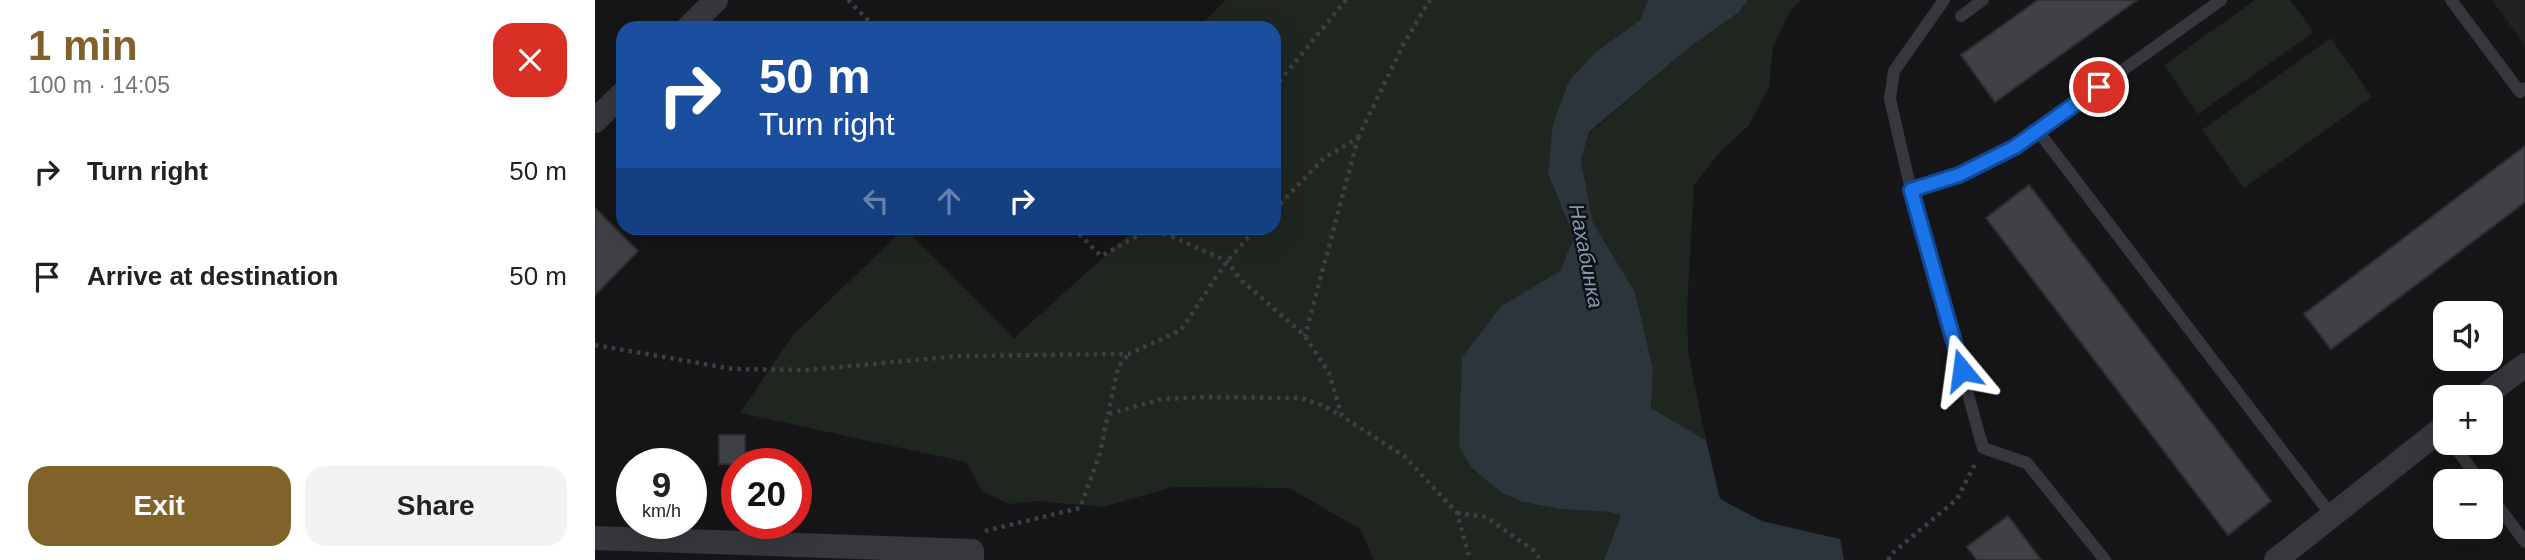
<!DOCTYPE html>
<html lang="en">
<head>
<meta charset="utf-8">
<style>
  :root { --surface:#fff; --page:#f2f2f2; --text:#222; --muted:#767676; --accent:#80622a }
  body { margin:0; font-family:Helvetica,sans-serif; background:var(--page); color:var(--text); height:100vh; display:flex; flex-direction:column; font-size:26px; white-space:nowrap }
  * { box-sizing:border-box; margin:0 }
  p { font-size:23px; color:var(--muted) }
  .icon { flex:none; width:38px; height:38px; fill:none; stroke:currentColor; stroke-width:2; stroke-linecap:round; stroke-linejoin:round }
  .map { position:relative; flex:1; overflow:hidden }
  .details { display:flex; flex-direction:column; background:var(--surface); width:595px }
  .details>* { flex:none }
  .guide { position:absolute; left:21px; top:21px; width:665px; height:214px; border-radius:21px; box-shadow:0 7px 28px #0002; background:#1a4fa0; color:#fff; overflow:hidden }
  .tools { position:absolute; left:1838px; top:301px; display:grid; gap:14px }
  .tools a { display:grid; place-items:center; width:70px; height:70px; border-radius:14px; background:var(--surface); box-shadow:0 7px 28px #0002; font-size:35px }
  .speed { position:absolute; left:21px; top:448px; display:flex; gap:14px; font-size:35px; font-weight:700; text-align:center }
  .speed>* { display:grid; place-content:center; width:91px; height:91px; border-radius:50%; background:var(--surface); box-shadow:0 7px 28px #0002; line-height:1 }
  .speed small { font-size:18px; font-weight:400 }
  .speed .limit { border:10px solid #d22; background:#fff; color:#111 }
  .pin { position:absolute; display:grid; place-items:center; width:60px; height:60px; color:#fff; margin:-30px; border:4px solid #fff; border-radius:50%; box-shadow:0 2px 7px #0007 }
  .me { position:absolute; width:77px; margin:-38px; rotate:344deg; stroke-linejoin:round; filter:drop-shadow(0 0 5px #0008) }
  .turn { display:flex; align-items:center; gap:24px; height:147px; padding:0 28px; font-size:32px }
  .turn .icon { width:91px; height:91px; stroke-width:2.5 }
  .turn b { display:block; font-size:49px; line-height:60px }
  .lanes { display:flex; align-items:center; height:66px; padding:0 28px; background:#0003; justify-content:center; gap:35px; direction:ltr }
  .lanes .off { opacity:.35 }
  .round { display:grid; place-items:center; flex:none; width:74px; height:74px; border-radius:21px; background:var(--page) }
  .summary { display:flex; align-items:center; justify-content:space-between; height:119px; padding:0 28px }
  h1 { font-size:42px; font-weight:700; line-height:52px; color:var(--accent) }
  .cta { display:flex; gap:14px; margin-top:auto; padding:14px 28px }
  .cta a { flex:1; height:80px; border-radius:21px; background:var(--accent); color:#fff; font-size:28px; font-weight:700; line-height:80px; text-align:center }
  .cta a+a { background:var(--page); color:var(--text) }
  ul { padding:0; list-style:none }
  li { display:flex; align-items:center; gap:21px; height:105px; padding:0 28px }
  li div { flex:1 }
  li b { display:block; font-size:26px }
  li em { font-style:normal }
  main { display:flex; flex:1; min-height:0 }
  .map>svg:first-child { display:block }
  .built { fill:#222225 }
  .green { fill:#1e261f }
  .water { fill:#2c353c }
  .building { fill:#404145; stroke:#303034; stroke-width:2 }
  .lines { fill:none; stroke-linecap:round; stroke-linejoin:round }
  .path { stroke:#3d3f44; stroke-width:4.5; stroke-dasharray:3.5 5; stroke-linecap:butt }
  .lane { stroke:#37383d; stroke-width:12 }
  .street { stroke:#37383d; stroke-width:24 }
  .route-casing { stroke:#114b97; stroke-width:18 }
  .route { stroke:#1a73e8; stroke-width:12 }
  .labels { text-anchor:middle; stroke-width:5; stroke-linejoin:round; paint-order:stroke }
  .water-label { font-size:21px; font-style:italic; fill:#7f9bb3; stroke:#111113 }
</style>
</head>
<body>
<main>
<section class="details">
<div class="summary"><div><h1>1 min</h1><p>100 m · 14:05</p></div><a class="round" style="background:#d93025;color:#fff"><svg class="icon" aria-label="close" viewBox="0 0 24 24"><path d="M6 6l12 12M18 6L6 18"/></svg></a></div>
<ul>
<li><svg class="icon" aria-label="right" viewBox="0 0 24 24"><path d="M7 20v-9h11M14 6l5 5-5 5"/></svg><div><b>Turn right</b></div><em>50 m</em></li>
<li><svg class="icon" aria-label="arrive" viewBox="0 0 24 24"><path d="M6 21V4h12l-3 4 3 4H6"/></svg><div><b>Arrive at destination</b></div><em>50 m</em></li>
</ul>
<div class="cta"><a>Exit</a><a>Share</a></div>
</section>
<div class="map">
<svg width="1930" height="560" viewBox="0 0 1930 560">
  <rect width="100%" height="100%" fill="#161618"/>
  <path class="built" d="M 1897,0 L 1930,0 L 1930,45 Z"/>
  <path class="green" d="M 631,0 L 1053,0 L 1045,20 L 1001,52 L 953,175 L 979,237 L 965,271 L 906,306 L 867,357 L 867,389 L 927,502 L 965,509 L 1013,512 L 1026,515 L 1009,560 L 779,560 L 765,529 L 694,488 L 578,487 L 508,507 L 443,501 L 414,504 L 387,491 L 371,462 L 145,413 L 198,335 L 310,228 L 419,338 L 541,228 L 679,228 L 679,28 L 603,28 Z
    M 1153,0 L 1206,0 L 1195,11 L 1178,47 L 1174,87 L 1154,125 L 1125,152 L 1099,185 L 1092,309 L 1093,351 L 1111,440 L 1056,408 L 1058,369 L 1040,292 L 998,223 L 986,160 L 994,133 L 1096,46 L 1143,13 Z
    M 1660,0 L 1695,0 L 1719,32 L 1603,114 L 1569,65 Z
    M 1736,38 L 1777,97 L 1649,188 L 1607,130 Z"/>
  <path class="water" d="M 1053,0 L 1153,0 L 1143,13 L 1096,46 L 994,132 L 986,160 L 998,223 L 1040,292 L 1058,369 L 1056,408 L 1111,440 L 1125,499 L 1167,521 L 1245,539 L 1249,560 L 1009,560 L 1026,515 L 1013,512 L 965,509 L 927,502 L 906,492 L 877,468 L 864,446 L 867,357 L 906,306 L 965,271 L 979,237 L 953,174 L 958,124 L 974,81 L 1001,52 L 1045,20 Z"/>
  <path class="building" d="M 1443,0 L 1542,0 L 1400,102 L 1366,55 Z
    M 1930,146 L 1930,202 L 1736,349 L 1709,314 Z
    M 1434,185 L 1676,501 L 1633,535 L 1391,218 Z
    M 0,208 L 43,251 L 0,295 Z
    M 124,435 L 150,435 L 150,464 L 124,464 Z
    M 1413,516 L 1446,560 L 1382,560 L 1372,547 Z"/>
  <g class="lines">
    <path class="path" d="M 253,0 L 281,28
      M 679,88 L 751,0
      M 763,138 L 809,43 L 835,0
      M 679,210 L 729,158 L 763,138 L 710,336
      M 478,228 L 506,256 L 557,228 L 632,261 L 645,279 L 710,336 L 734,373 L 747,416 L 810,457 L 862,513 L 875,560
      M 0,345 L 138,369 L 214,370 L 363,356 L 534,354 L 586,330 L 632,261 L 662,228
      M 514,414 L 567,399 L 610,397 L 706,398 L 729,406 L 747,416
      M 862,513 L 891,517 L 938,550 L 946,560
      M 390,531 L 485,508 L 505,453 L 523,367 L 534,354
      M 1294,560 L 1294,556 L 1362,499 L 1380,464"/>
    <path class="lane" d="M 1856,0 L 1925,92 L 1930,88
      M 1366,16 L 1388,0
      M 1443,131 L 1737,516
      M 1316,190 L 1295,99 L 1299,71 L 1349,0
      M 1857,443 L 1885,481
      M 1895,495 L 1930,542
      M 1510,560 L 1432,463 L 1388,448 L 1316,190 L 1364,175 L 1420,147 L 1626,0"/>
    <path class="street" d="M 93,28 L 121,0
      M 0,121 L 28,93
      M 1888,397 L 1930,365
      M 0,538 L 377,551 L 377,560
      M 1681,560 L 1850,426"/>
  </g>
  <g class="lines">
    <defs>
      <path id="route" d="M 1367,370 L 1316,190 L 1364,175 L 1420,147 L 1504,87"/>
    </defs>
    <use href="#route" class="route-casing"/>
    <use href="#route" class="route"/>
  </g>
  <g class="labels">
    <g class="water-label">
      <text transform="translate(991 256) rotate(79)" y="7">Нахабинка</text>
    </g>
  </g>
</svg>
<div class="tools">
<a><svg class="icon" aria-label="sound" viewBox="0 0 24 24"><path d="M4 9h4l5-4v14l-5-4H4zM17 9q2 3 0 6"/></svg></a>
<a>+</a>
<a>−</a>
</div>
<div class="speed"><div>9<small>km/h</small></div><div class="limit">20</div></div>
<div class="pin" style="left:1504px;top:87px;background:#d93025"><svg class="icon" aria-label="arrive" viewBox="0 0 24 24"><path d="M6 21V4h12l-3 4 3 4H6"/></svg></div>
<svg class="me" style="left:1367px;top:370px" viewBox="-20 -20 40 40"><path d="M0-17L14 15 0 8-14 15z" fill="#1a73e8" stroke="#fff" stroke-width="4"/></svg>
<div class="guide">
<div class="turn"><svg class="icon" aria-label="right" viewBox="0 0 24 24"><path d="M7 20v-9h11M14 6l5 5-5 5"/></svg><div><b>50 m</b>Turn right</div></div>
<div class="lanes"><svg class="icon off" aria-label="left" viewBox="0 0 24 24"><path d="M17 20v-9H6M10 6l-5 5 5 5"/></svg><svg class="icon off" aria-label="ahead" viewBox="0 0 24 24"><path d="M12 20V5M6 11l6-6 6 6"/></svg><svg class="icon" aria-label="right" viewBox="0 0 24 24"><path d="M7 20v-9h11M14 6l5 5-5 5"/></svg></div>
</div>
</div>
</main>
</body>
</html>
